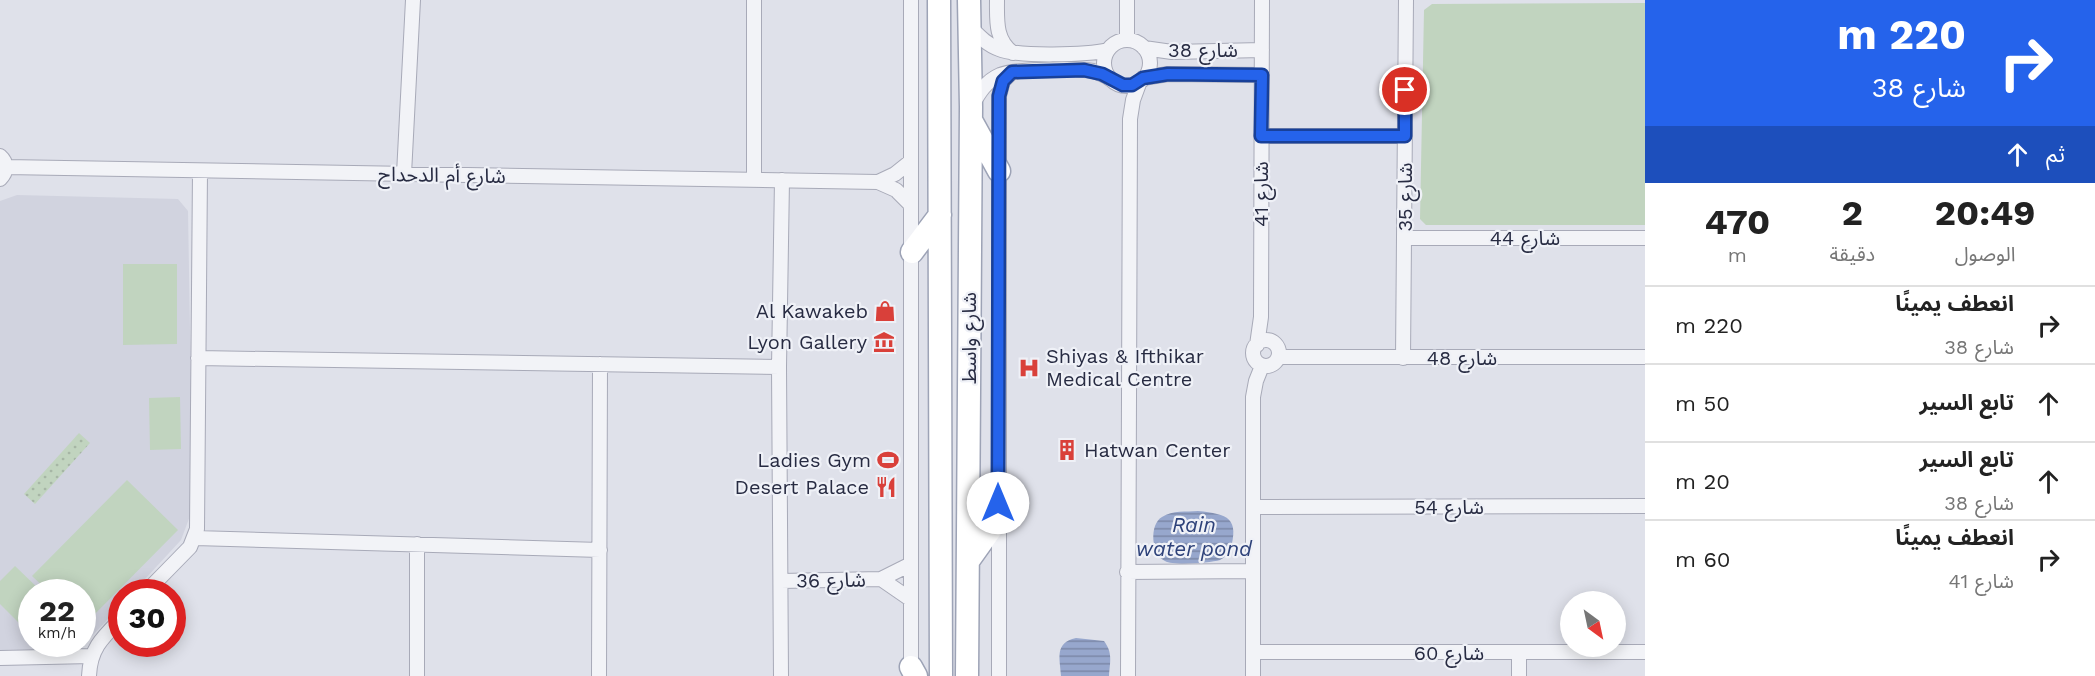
<!DOCTYPE html>
<html lang="ar">
<head>
<meta charset="utf-8">
<style>
  :root { --surface:#fff; --page:#f6f6f6; --text:#222; --muted:#767676; --line:#e0e0e0 }
  body { margin:0; font-family:"Work Sans","Noto Sans Arabic",sans-serif; background:var(--page); color:var(--text); direction:rtl; height:100vh; display:flex; flex-direction:column; font-size:22px; white-space:nowrap }
  * { box-sizing:border-box; margin:0 }
  p { font-size:20px; color:var(--muted) }
  .icon { flex:none; width:33px; height:33px; fill:none; stroke:currentColor; stroke-width:2; stroke-linecap:round; stroke-linejoin:round }
  .map { position:relative; flex:1; overflow:hidden; direction:ltr }
  .panel { display:flex; flex-direction:column; background:var(--surface); width:450px }
  .panel>* { flex:none }
  .banner { background:#2563eb; color:#fff; overflow:hidden }
  .needle { width:39px; rotate:147deg }
  .fabs { position:absolute; left:1560px; top:591px; display:grid; gap:12px }
  .fabs a { display:grid; place-items:center; width:66px; height:66px; border-radius:50%; background:var(--surface); box-shadow:0 3px 15px #0003; font-size:30px }
  .speed { position:absolute; left:18px; top:579px; display:flex; gap:12px; font-size:30px; font-weight:700; text-align:center }
  .speed>* { display:grid; place-content:center; width:78px; height:78px; border-radius:50%; background:var(--surface); box-shadow:0 3px 15px #0003; line-height:1 }
  .speed small { font-size:15px; font-weight:400 }
  .speed .limit { border:9px solid #d22; background:#fff; color:#111 }
  .pin { position:absolute; display:grid; place-items:center; width:51px; height:51px; color:#fff; margin:-26px; border:3px solid #fff; border-radius:50%; box-shadow:0 2px 6px #0007 }
  .me { position:absolute; width:66px; margin:-33px; rotate:0deg; stroke-linejoin:round; filter:drop-shadow(0 0 4px #0008) }
  .turn { display:flex; align-items:center; gap:21px; height:126px; padding:0 30px; font-size:27px }
  .turn .icon { width:78px; height:78px; stroke-width:2.5 }
  .turn b { display:block; font-size:42px; line-height:51px }
  .then { display:flex; align-items:center; height:57px; padding:0 30px; background:#0003; gap:12px; font-size:22px }
  .eta { display:flex; justify-content:space-evenly; align-items:center; height:102px; text-align:center }
  .eta b { font-size:36px; font-weight:700; line-height:42px }
  ul { padding:0; list-style:none }
  li { display:flex; align-items:center; gap:18px; height:78px; padding:0 30px; border-top:2px solid var(--line) }
  li div { flex:1 }
  li b { display:block; font-size:22px }
  li em { font-style:normal }
  main { display:flex; flex:1; min-height:0 }
  .map>svg:first-child { display:block }
  .built { fill:#d1d3df }
  .green { fill:url(#green-dots) }
  .pitch { fill:#c1d4bf }
  .water { fill:url(#water-rules) }
  .lines { fill:none; stroke-linecap:round; stroke-linejoin:round }
  .minor-casing { stroke:#a8aab8; stroke-width:16 }
  .primary-casing { stroke:#9da3b6; stroke-width:25 }
  .minor { stroke:#f2f3f7; stroke-width:14 }
  .primary { stroke:#fff; stroke-width:22 }
  .route-casing { stroke:#184099; stroke-width:15 }
  .route { stroke:#2563eb; stroke-width:10 }
  .labels { text-anchor:middle; stroke-width:4.5; stroke-linejoin:round; paint-order:stroke }
  .street-label { font-size:20px; fill:#272b42; stroke:#eff1f7 }
  .poi-label { font-size:20px; fill:#272b42; stroke:#eff1f7; text-anchor:end }
  .water-label { font-size:21px; font-style:italic; fill:#2d4179; stroke:#eff1f7 }
</style>
</head>
<body>
<main>
<section class="panel">
<div class="banner">
<div class="turn"><svg class="icon" aria-label="right" viewBox="0 0 24 24"><path d="M7 20v-9h11M14 6l5 5-5 5"/></svg><div><b>220 m</b>شارع 38</div></div>
<div class="then">ثم<svg class="icon" aria-label="ahead" viewBox="0 0 24 24"><path d="M12 20V5M6 11l6-6 6 6"/></svg></div>
</div>
<div class="eta">
<div><b>20:49</b><p>الوصول</p></div>
<div><b>2</b><p>دقيقة</p></div>
<div><b>470</b><p>m</p></div>
</div>
<ul>
<li><svg class="icon" aria-label="right" viewBox="0 0 24 24"><path d="M7 20v-9h11M14 6l5 5-5 5"/></svg><div><b>انعطف يمينًا</b><p>شارع 38</p></div><em>220 m</em></li>
<li><svg class="icon" aria-label="ahead" viewBox="0 0 24 24"><path d="M12 20V5M6 11l6-6 6 6"/></svg><div><b>تابع السير</b></div><em>50 m</em></li>
<li><svg class="icon" aria-label="ahead" viewBox="0 0 24 24"><path d="M12 20V5M6 11l6-6 6 6"/></svg><div><b>تابع السير</b><p>شارع 38</p></div><em>20 m</em></li>
<li><svg class="icon" aria-label="right" viewBox="0 0 24 24"><path d="M7 20v-9h11M14 6l5 5-5 5"/></svg><div><b>انعطف يمينًا</b><p>شارع 41</p></div><em>60 m</em></li>
</ul>
</section>
<div class="map">
<svg width="1645" height="676" viewBox="0 0 1645 676">
  <defs>
    <pattern id="green-dots" width="8" height="8" patternUnits="userSpaceOnUse" patternTransform="scale(1.5)"><rect width="8" height="8" fill="#c1d4bf"/><path d="M2 2h.1M6 6h.1" fill="none" stroke="#a6b6a5" stroke-width="1.8" stroke-linecap="round"/></pattern>
    <pattern id="water-rules" width="6" height="5" patternUnits="userSpaceOnUse" patternTransform="scale(1.5)"><rect width="6" height="5" fill="#97a7cd"/><path d="M0 2.5h6" fill="none" stroke="#7b88a8"/></pattern>
  </defs>
  <rect width="100%" height="100%" fill="#dfe1ea"/>
  <path class="built" d="M 17,195 L 178,199 L 188,211 L 193,508 L 181,540 L 133,592 L 122,592 L 121,605 L 92,636 L 83,640 L 82,592 L 32,592 L 32,644 L 74,644 L 60,649 L 0,650 L 0,201 Z"/>
  <path class="green" d="M 79,433 L 90,443 L 35,504 L 24,494 Z"/>
  <path class="pitch" d="M 1645,3 L 1645,225 L 1426,225 L 1420,219 L 1424,10 L 1432,4 Z
    M 123,264 L 177,264 L 177,344 L 123,345 Z
    M 180,397 L 181,449 L 150,450 L 149,398 Z
    M 127,480 L 178,530 L 83,626 L 82,592 L 49,592 L 32,576 Z
    M 15,566 L 42,592 L 32,592 L 31,628 L 28,632 L 0,604 L 0,581 Z"/>
  <path class="water" d="M 1198,511 C 1228,514 1240,518 1230,551 C 1227,555 1224,558 1220,560 C 1210,563 1173,566 1165,561 C 1151,555 1149,524 1162,517 C 1173,510 1186,512 1198,511 Z
    M 1076,638 L 1104,641 C 1113,653 1110,662 1109,676 L 1061,676 C 1060,658 1054,643 1076,638 Z"/>
  <g class="lines">
    <defs>
      <path id="minor" d="M 754,0 L 754,180
        M 997,0 C 997,20 995,40 1013,53
        M 1127,0 L 1127,40
        M 969,26 C 978,35 987,45 999,49 C 1017,57 1088,55 1108,50
        M1104 63a23 23 0 1 1 46 0a23 23 0 1 1-46 0Z
        M 1144,48 L 1172,52 L 1262,50
        M 1143,78 L 1168,74 L 1262,75
        M 972,105 C 979,93 986,81 1000,75 C 1015,69 1076,68 1093,71 C 1099,73 1105,75 1110,79
        M 1261,136 L 1405,136
        M 0,156 C 8,163 7,172 0,179
        M 6,167 L 878,182 L 896,190 L 910,204
        M 404,174 L 413,0
        M 878,182 L 895,174 L 910,162
        M 1404,238 L 1645,238
        M1253 353a13 13 0 1 1 26 0a13 13 0 1 1-26 0Z
        M 1257,345 L 1261,317 L 1262,0
        M 1279,357 L 1645,357
        M 198,358 L 779,367
        M 1403,358 L 1406,0
        M 1253,507 L 1645,506
        M 195,538 L 600,550
        M 1127,572 L 1253,571
        M 881,579 L 910,599
        M 781,581 L 881,579 L 909,565
        M 146,592 L 190,547 L 197,529 L 200,171
        M 1253,652 L 1645,652
        M 0,658 L 91,656
        M 911,673 L 911,0
        M 89,676 C 90,648 103,637 122,618
        M 417,676 L 417,544
        M 599,676 L 600,364
        M 781,676 L 779,367 L 782,180
        M 999,676 L 999,96 L 1003,81 L 1012,72
        M 1128,676 L 1130,119 L 1133,100 L 1140,81
        M 1253,676 L 1253,397 L 1256,381 L 1262,366
        M 1519,676 L 1519,653"/>
      <path id="primary" d="M 939,0 L 941,676
        M 972,122 L 999,171
        M 912,252 L 940,215
        M 968,561 L 998,519
        M 911,667 L 916,676
        M 967,676 L 971,107 L 969,0"/>
    </defs>
    <use href="#minor" class="minor-casing"/>
    <use href="#primary" class="primary-casing"/>
    <use href="#minor" class="minor"/>
    <use href="#primary" class="primary"/>
  </g>
  <g class="lines">
    <defs>
      <path id="route" d="M 998,503 L 999,96 L 1003,81 L 1012,72 L 1084,70 L 1102,74 L 1123,85 L 1132,85 L 1143,78 L 1168,74 L 1262,75 L 1261,136 L 1405,136 L 1405,90"/>
    </defs>
    <use href="#route" class="route-casing"/>
    <use href="#route" class="route"/>
  </g>
  <defs>
    <symbol id="shop-bare" viewBox="-9 -9 18 18"><path d="M-5-2.5h2.3a2.7 3.5 0 0 1 5.4 0H5L5.5 6h-11ZM-1.5-2.5h3a1.5 2.3 0 0 0-3 0Z" fill="#d9403a" stroke="#eff1f7" stroke-width="2.5" paint-order="stroke"/></symbol>
    <symbol id="museum-bare" viewBox="-9 -9 18 18"><path d="M0-6L6-3V-2H-6V-3ZM-5-1h2V3h-2ZM-1-1h2V3h-2ZM3-1h2V3H3ZM-6 4H6V6H-6Z" fill="#d9403a" stroke="#eff1f7" stroke-width="2.5" paint-order="stroke"/></symbol>
    <symbol id="hospital-bare" viewBox="-9 -9 18 18"><path d="M-5-5h3v3.5h4V-5h3V5h-3V1.5h-4V5h-3Z" fill="#d9403a" stroke="#eff1f7" stroke-width="2.5" paint-order="stroke"/></symbol>
    <symbol id="building-bare" viewBox="-9 -9 18 18"><path d="M-4-6H4V6H1V3H-1V6H-4ZM-2.5-4.3h1.7v1.8h-1.7ZM.8-4.3h1.7v1.8H.8ZM-2.5-1h1.7V.8h-1.7ZM.8-1h1.7V.8H.8Z" fill="#d9403a" stroke="#eff1f7" stroke-width="2.5" paint-order="stroke"/></symbol>
    <symbol id="stadium-bare" viewBox="-9 -9 18 18"><path d="M0-5a6.5 5 0 1 0 0 10a6.5 5 0 1 0 0-10ZM-3.5-1.8h7v3.6h-7Z" fill="#d9403a" stroke="#eff1f7" stroke-width="2.5" paint-order="stroke"/></symbol>
    <symbol id="restaurant-bare" viewBox="-9 -9 18 18"><path d="M-5-6h1v4h1v-4h1v4h1v-4h1v5L-1.5 .5V6h-2V.5L-5-1ZM5-6V6H3V1.5H1.5Q1.5-4 5-6Z" fill="#d9403a" stroke="#eff1f7" stroke-width="2.5" paint-order="stroke"/></symbol>
  </defs>
  <g fill-rule="evenodd">
    <use href="#shop-bare" x="870" y="296" width="30" height="30"/>
    <use href="#museum-bare" x="869" y="327" width="30" height="30"/>
    <use href="#hospital-bare" x="1014" y="353" width="30" height="30"/>
    <use href="#building-bare" x="1052" y="435" width="30" height="30"/>
    <use href="#stadium-bare" x="873" y="445" width="30" height="30"/>
    <use href="#restaurant-bare" x="871" y="472" width="30" height="30"/>
  </g>
  <g class="labels">
    <g class="street-label">
      <text x="1203" y="57">شارع 38</text>
      <text transform="translate(442 175) rotate(1)" y="7">شارع أم الدحداح</text>
      <text transform="translate(1261 194) rotate(-90)" y="7">شارع 41</text>
      <text transform="translate(1405 197) rotate(-90)" y="7">شارع 35</text>
      <text x="1525" y="245">شارع 44</text>
      <text transform="translate(969 338) rotate(-90)" y="7">شارع واسط</text>
      <text x="1462" y="365">شارع 48</text>
      <text x="1449" y="514">شارع 54</text>
      <text transform="translate(831 580) rotate(-1)" y="7">شارع 36</text>
      <text x="1449" y="660">شارع 60</text>
    </g>
    <g class="poi-label">
      <text x="868" y="318">Al Kawakeb</text>
      <text x="867" y="349">Lyon Gallery</text>
      <text x="1046" y="363" text-anchor="start">Shiyas &amp; Ifthikar<tspan x="1046" dy="23">Medical Centre</tspan></text>
      <text x="1084" y="457" text-anchor="start">Hatwan Center</text>
      <text x="871" y="467">Ladies Gym</text>
      <text x="869" y="494">Desert Palace</text>
    </g>
    <g class="water-label">
      <text x="1194" y="532">Rain<tspan x="1194" dy="24">water pond</tspan></text>
    </g>
  </g>
</svg>
<div class="fabs">
<a><svg class="needle" viewBox="-14 -14 28 28"><path d="M0-13l5 13h-10z" fill="#e53935"/><path d="M0 13l5-13h-10z" fill="#767676"/></svg></a>
</div>
<div class="speed"><div>22<small>km/h</small></div><div class="limit">30</div></div>
<div class="pin" style="left:1405px;top:90px;background:#d93025"><svg class="icon" aria-label="arrive" viewBox="0 0 24 24"><path d="M6 21V4h12l-3 4 3 4H6"/></svg></div>
<svg class="me" style="left:998px;top:503px" viewBox="-20 -20 40 40"><circle r="19" fill="#fff"/><path d="M0-13L10 11 0 6-10 11z" fill="#2563eb"/></svg>
</div>
</main>
</body>
</html>
